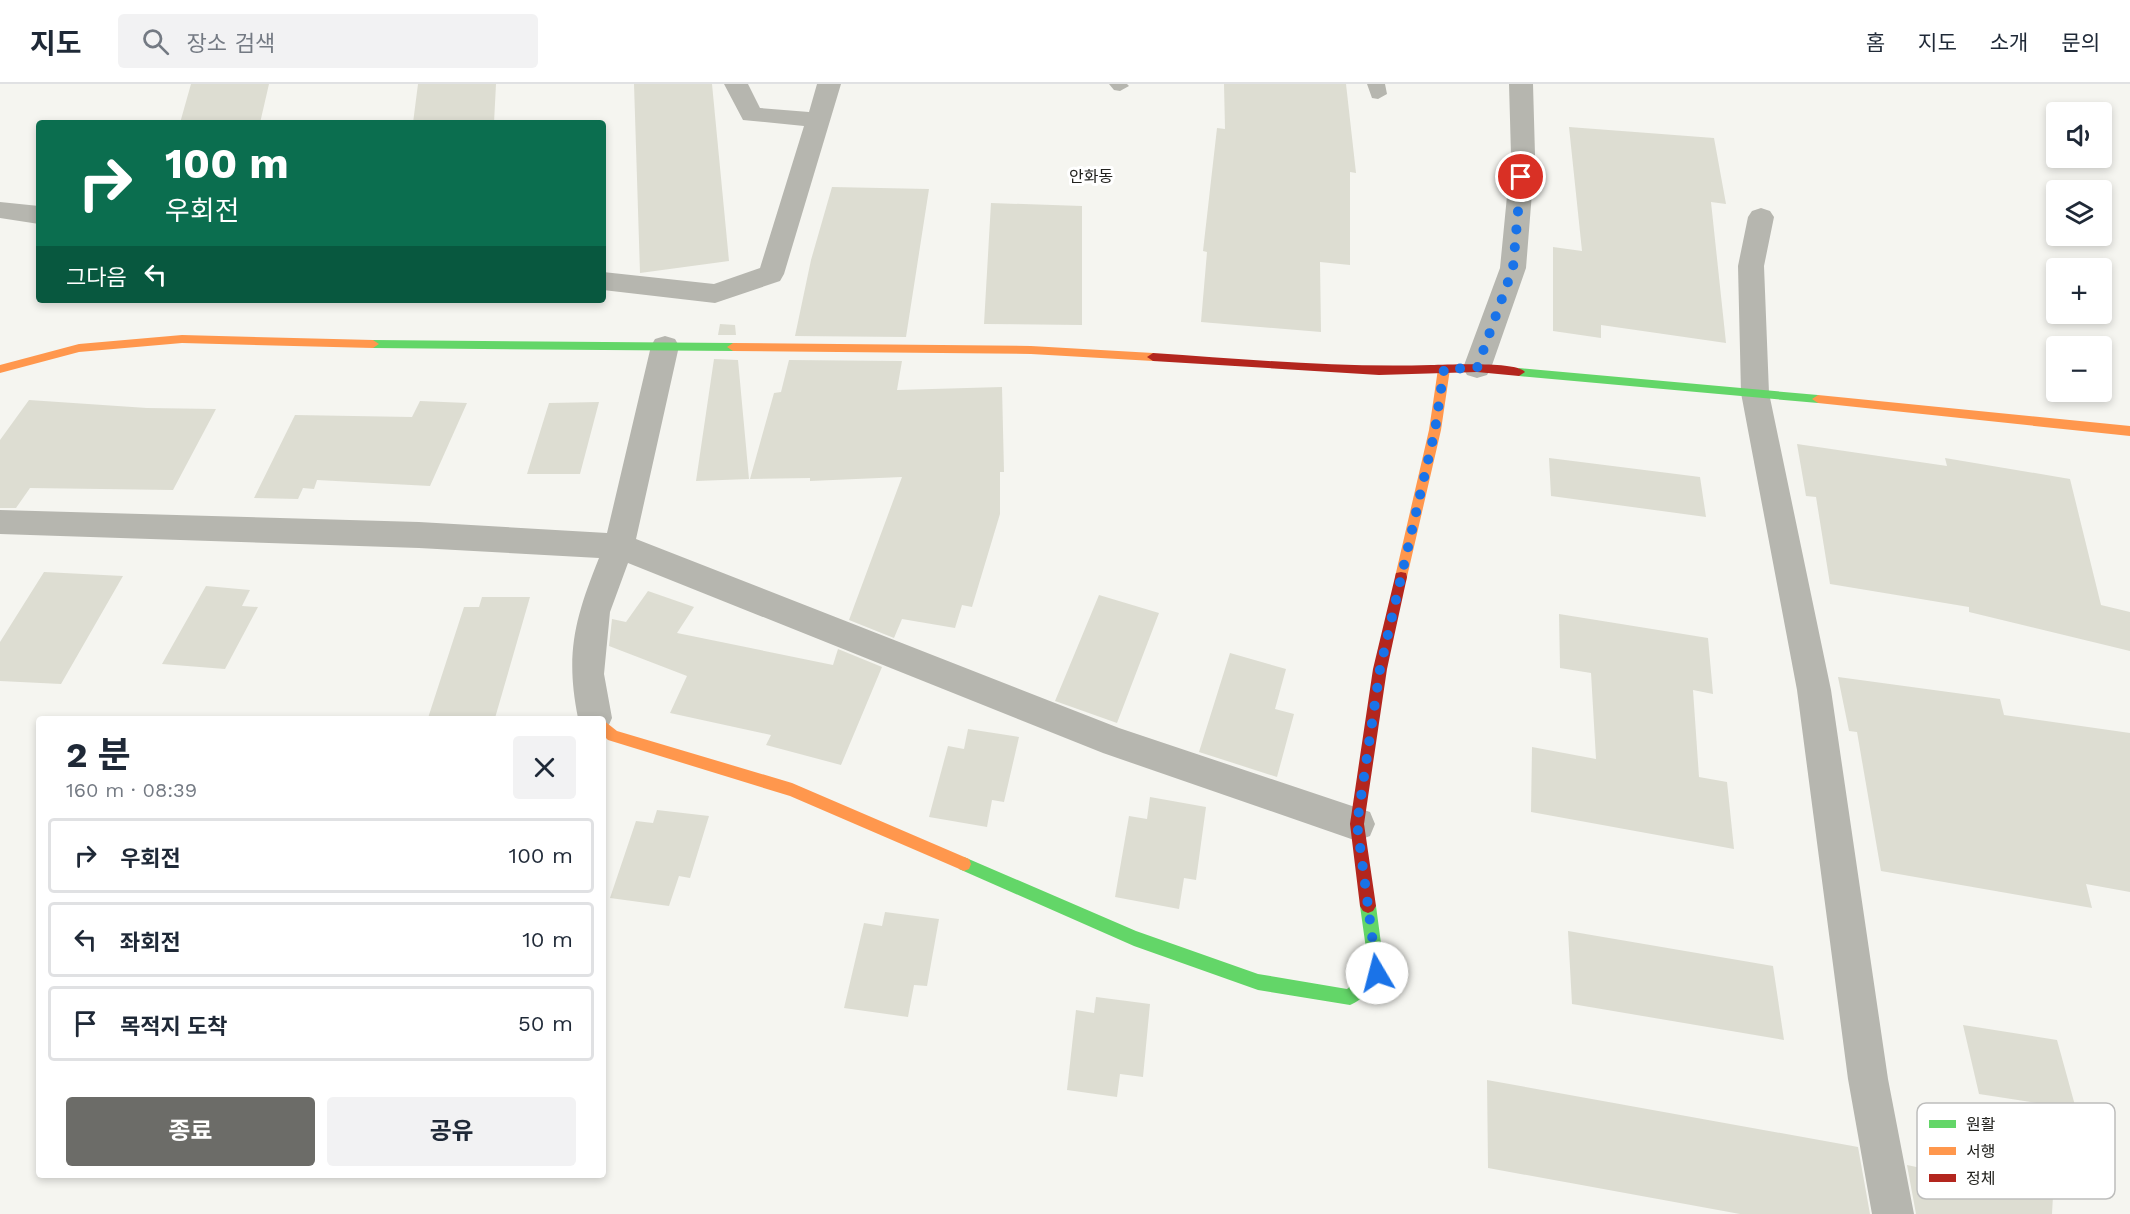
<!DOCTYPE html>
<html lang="ko">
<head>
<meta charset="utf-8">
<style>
  :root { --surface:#fff; --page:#f2f2f3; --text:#1f2937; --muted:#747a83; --line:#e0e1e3; --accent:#6c6c68 }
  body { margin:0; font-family:"Work Sans","Noto Sans KR",sans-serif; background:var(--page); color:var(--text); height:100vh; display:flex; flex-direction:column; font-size:22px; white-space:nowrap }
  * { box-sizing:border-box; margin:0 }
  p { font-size:20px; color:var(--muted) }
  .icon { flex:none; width:33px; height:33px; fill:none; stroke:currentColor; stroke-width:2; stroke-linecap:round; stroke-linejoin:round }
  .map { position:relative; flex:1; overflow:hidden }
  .drawer { position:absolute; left:36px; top:632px; width:570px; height:462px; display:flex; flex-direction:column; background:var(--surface); border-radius:6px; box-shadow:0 3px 9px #0003 }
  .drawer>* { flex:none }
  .banner { position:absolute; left:36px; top:36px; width:570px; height:183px; border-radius:6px; box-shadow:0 3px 9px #0003; background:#0b6e4f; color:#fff; overflow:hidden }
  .fabs { position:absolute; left:2046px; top:18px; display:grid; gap:12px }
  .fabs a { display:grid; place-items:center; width:66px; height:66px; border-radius:6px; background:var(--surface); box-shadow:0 3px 9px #0003; font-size:30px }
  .pin { position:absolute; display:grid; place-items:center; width:51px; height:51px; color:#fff; margin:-26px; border:3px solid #fff; border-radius:50%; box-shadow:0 2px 6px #0007 }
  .me { position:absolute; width:66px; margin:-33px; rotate:352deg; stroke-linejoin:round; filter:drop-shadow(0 0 4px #0008) }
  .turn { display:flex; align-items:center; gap:21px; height:126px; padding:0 30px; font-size:27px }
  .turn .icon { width:78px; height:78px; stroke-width:2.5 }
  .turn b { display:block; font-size:42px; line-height:51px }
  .then { display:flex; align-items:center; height:57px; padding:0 30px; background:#0003; gap:12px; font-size:22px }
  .round { display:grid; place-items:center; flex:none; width:63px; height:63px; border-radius:6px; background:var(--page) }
  .head { display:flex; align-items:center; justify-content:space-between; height:102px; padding:0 30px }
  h1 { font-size:36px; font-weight:700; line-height:45px }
  .primary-button { display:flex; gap:12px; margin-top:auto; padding:12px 30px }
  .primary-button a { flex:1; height:69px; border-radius:6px; background:var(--accent); color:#fff; font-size:24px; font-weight:700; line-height:69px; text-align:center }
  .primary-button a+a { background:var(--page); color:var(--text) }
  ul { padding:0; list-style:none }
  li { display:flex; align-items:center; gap:18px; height:75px; margin:0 12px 9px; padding:0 18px; border:3px solid var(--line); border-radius:6px }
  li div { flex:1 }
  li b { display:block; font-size:22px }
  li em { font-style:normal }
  header { display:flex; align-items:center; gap:36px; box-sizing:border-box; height:84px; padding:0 30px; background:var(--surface); border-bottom:2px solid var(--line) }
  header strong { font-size:28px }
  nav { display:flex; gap:33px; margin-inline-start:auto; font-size:21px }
  .search { width:420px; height:54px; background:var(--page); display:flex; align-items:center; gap:15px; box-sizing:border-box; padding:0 21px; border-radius:6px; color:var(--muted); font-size:22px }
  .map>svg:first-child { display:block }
  .building { fill:#ddddd2 }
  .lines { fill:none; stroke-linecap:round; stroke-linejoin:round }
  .lane { fill:#b6b6af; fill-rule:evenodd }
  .street { fill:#b6b6af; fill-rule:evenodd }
  .fast { fill:#63d668; fill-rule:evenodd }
  .slow { fill:#ff974d; fill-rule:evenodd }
  .jam { fill:#b3261e; fill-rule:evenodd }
  .route { stroke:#1a73e8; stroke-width:10; stroke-dasharray:0 18 }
  .labels { text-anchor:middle; stroke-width:6; stroke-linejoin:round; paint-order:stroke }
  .far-quarter-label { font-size:16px; fill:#22221e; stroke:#fff }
  .key { fill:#fff; stroke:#bdbdbc; stroke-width:1.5 }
  .key-label { font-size:16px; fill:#22221e }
</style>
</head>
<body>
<header>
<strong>지도</strong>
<div class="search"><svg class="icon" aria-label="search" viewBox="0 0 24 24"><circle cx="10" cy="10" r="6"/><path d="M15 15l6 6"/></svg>장소 검색</div>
<nav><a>홈</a><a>지도</a><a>소개</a><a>문의</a></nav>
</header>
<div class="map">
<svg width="2130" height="1130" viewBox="0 0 2130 1130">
  <rect width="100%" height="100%" fill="#f5f5f0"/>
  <path class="building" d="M 191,0 L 269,0 L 260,39 L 180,39 Z
    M 418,0 L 496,0 L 494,39 L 413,39 Z
    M 634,0 L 712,0 L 729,177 L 640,189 Z
    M 1224,0 L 1346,0 L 1356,89 L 1350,88 L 1350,181 L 1320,178 L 1321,248 L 1201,238 L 1207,168 L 1203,167 L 1217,44 L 1225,45 Z
    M 1569,43 L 1714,54 L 1726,120 L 1711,118 L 1726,259 L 1601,241 L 1601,254 L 1553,247 L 1553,163 L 1582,167 Z
    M 832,103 L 929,105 L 906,253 L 795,252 L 811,176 Z
    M 991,119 L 1082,122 L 1082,241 L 984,240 Z
    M 720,240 L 735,241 L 736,251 L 718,251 Z
    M 714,275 L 738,276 L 749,395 L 696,397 Z
    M 789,276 L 902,277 L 897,306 L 1002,303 L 1004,388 L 1000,388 L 1000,430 L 972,523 L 962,521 L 955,544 L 902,535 L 894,554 L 849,536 L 902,393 L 810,397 L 810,394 L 750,395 L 774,309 L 781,308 Z
    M 29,316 L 147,324 L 216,325 L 173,406 L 30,404 L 16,424 L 0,424 L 0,356 Z
    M 420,317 L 467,319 L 430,402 L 317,396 L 314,405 L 303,404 L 298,415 L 254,414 L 295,331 L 412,333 Z
    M 599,318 L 580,390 L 527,390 L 549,319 Z
    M 1797,360 L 1947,382 L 1945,374 L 2070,395 L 2101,521 L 2130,528 L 2130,567 L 1969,528 L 1969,523 L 1830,500 L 1816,413 L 1806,412 Z
    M 1549,374 L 1700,393 L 1706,433 L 1551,412 Z
    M 44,488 L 123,492 L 61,600 L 0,597 L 0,558 Z
    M 206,502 L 250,506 L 242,522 L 258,523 L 225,585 L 162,580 Z
    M 648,507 L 694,523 L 677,549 L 833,581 L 838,565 L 882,583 L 841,681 L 766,661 L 771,651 L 670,629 L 687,592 L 609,562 L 612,535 L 626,538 Z
    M 1099,511 L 1159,529 L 1117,639 L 1055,617 Z
    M 482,513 L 530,513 L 495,634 L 428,634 L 464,523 L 479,523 Z
    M 1559,530 L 1708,554 L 1713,610 L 1693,606 L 1699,693 L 1727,698 L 1734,765 L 1531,728 L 1532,663 L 1596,675 L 1591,589 L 1560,584 Z
    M 1230,569 L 1286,585 L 1275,625 L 1294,630 L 1277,693 L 1199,668 Z
    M 1838,593 L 2000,615 L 2004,631 L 2130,649 L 2130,808 L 2086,800 L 2092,824 L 1881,787 L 1857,648 L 1849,647 Z
    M 968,645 L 1019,653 L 1004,718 L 992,716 L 987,743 L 929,733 L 948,662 L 964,665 Z
    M 1150,713 L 1206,723 L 1196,796 L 1184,794 L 1179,825 L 1115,813 L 1129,732 L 1147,735 Z
    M 657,726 L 709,732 L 690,794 L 679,792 L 669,822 L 610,814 L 636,737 L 653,739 Z
    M 885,828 L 939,835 L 927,902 L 914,901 L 908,933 L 844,924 L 864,839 L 882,842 Z
    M 1568,847 L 1773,882 L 1784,956 L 1572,920 Z
    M 1096,913 L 1150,920 L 1143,993 L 1120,990 L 1117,1013 L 1067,1006 L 1076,926 L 1094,929 Z
    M 1963,941 L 2057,956 L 2076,1025 L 1979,1010 Z
    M 1487,996 L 1858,1063 L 1870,1130 L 1740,1130 L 1488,1084 Z
    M 1907,1081 L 2053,1112 L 2052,1130 L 1916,1130 Z"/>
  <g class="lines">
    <path class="lane" d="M 1109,0 L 1127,0 L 1129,2 L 1120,7 L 1114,6 Z
      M 1367,0 L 1385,0 L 1387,10 L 1378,15 L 1372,14 Z"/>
    <path class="street" d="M 724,0 L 748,0 L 760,24 L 809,28 L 817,0 L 841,0 L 784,190 L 780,197 L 715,219 L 603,206 L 603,188 L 714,200 L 760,184 L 804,42 L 743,36 Z
      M 1509,0 L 1533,0 L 1535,71 L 1526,184 L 1491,284 L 1487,291 L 1477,294 L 1467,291 L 1463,284 L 1500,184 L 1511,71 Z
      M 0,118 L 39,122 L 39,140 L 0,134 Z
      M 1761,124 L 1770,127 L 1774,133 L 1764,182 L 1769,309 L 1831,606 L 1888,995 L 1914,1130 L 1872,1130 L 1848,995 L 1797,606 L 1741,309 L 1738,182 L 1748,133 L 1752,127 Z
      M 665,252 L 675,255 L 679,262 L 636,455 L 1119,644 L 1370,728 L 1375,740 L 1370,752 L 1357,757 L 1103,669 L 628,479 L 610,528 L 604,590 L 612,634 L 607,645 L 603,646 L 603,634 L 578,634 C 565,569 575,534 599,474 L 419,464 L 0,450 L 0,426 L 419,438 L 607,449 L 651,262 L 655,255 Z"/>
    <path class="fast" d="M 373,256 L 733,259 L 739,263 L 733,267 L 373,264 L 367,260 Z
      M 1519,284 L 1818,311 L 1824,315 L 1818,319 L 1519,292 L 1513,288 Z
      M 964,773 L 1136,847 L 1258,890 L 1347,905 L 1369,886 L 1360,822 L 1363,817 L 1368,815 L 1373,817 L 1376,822 L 1385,889 C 1380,901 1362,916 1350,921 L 1258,906 L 1134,862 L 959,785 L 957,780 L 959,775 Z"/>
    <path class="slow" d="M 182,251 L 373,256 L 379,260 L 373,264 L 182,259 L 79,268 L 0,289 L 0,281 L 79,260 Z
      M 733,259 L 1031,262 L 1153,269 L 1159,273 L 1153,277 L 1031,270 L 733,267 L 727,263 Z
      M 1444,281 L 1450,285 L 1441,346 L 1407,493 L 1406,497 L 1396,497 L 1395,493 L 1429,346 L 1438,285 Z
      M 1818,311 L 2130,342 L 2130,352 L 1818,319 L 1812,315 Z
      M 603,636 L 617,647 L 792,699 L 969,775 L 971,780 L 969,785 L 964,787 L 790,712 L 608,656 L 603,651 Z"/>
    <path class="jam" d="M 1153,269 C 1245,275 1338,284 1431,281 C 1448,281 1516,277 1525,288 L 1519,292 L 1477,288 L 1379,291 L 1153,277 L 1147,273 Z
      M 1401,488 L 1406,489 L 1407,493 L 1387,585 L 1364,740 L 1376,822 L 1373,827 L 1368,829 L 1363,827 L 1360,822 L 1350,740 L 1373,585 L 1395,493 L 1396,489 Z"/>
  </g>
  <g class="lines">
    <path class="route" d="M 1377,889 L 1357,740 L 1380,585 L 1435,346 L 1444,285 L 1477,284 L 1513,184 L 1521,93"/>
  </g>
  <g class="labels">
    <g class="far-quarter-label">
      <text x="1091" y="98">안화동</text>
    </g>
  </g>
  <rect x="1917" y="1019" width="198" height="96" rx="9" class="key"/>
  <rect x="1929" y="1036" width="27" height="8" fill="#63d668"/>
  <rect x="1929" y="1063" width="27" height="8" fill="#ff974d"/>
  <rect x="1929" y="1090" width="27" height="8" fill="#b3261e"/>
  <g class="key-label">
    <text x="1966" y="1046">원활</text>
    <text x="1966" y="1073">서행</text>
    <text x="1966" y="1100">정체</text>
  </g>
</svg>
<div class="fabs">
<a><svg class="icon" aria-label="sound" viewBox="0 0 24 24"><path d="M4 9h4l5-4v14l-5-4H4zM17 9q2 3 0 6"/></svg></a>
<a><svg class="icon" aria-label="layers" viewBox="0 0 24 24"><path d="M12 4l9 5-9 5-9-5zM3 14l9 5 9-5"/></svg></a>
<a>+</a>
<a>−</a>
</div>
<div class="pin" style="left:1521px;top:93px;background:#d93025"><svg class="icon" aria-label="arrive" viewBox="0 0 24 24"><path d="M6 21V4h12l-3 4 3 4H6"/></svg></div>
<svg class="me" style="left:1377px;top:889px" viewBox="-20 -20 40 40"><circle r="19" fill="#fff"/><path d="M0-13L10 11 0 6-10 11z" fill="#1a73e8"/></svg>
<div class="banner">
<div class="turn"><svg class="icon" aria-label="right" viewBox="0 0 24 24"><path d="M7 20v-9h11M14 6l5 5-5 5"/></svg><div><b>100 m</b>우회전</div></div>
<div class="then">그다음<svg class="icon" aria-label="left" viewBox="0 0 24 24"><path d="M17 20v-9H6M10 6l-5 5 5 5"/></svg></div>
</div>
<section class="drawer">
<div class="head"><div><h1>2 분</h1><p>160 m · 08:39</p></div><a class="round"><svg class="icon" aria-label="close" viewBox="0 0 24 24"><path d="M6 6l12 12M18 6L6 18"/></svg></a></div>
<ul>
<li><svg class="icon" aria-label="right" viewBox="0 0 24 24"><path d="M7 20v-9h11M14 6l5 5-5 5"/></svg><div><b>우회전</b></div><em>100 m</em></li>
<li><svg class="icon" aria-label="left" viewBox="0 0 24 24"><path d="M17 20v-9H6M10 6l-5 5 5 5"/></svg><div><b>좌회전</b></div><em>10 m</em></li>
<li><svg class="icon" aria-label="arrive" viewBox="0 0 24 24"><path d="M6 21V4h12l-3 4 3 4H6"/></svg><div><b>목적지 도착</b></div><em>50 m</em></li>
</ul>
<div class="primary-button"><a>종료</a><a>공유</a></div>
</section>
</div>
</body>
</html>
